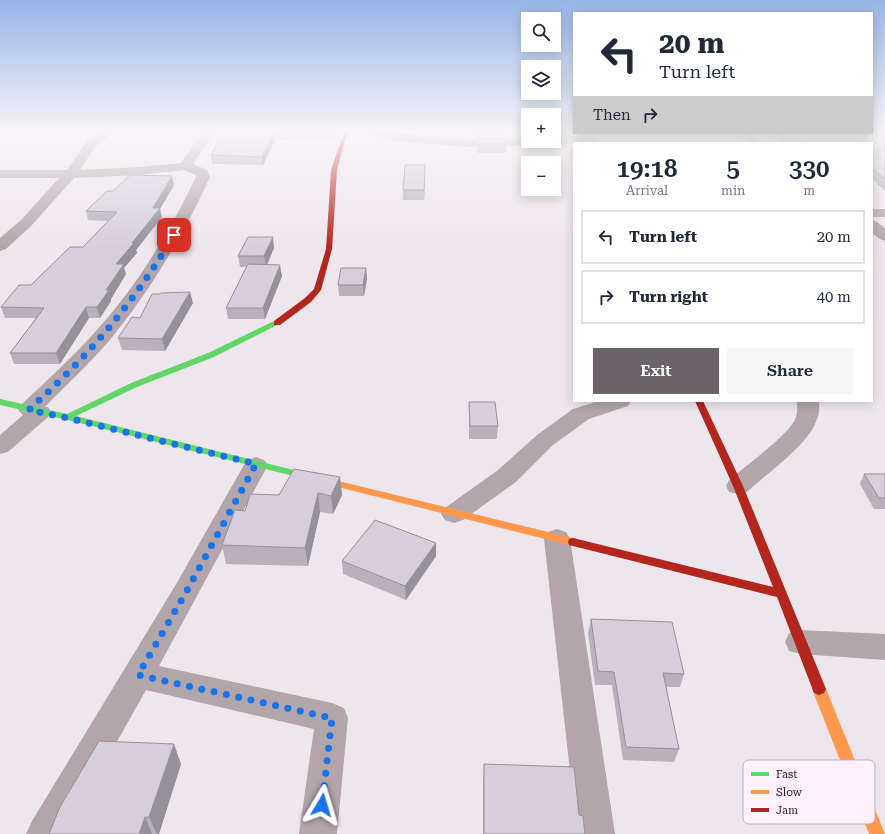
<!DOCTYPE html>
<html lang="en">
<head>
<meta charset="utf-8">
<style>
  :root { --surface:#fff; --page:#f6f6f7; --text:#1f2937; --muted:#747a83; --line:#e0e1e3; --accent:#6a6368 }
  body { margin:0; font-family:"Roboto Serif",serif; background:var(--page); color:var(--text); height:100vh; display:flex; flex-direction:column; font-size:15px; white-space:nowrap }
  * { box-sizing:border-box; margin:0 }
  p { font-size:13px; color:var(--muted) }
  .icon { flex:none; width:22px; height:22px; fill:none; stroke:currentColor; stroke-width:2; stroke-linecap:round; stroke-linejoin:round }
  .map { position:relative; flex:1; overflow:hidden }
  .drawer { position:absolute; left:573px; top:142px; width:300px; height:260px; display:flex; flex-direction:column; background:var(--surface); border-radius:0px; box-shadow:0 2px 10px #0003 }
  .drawer>* { flex:none }
  .banner { position:absolute; left:573px; top:12px; width:300px; height:122px; border-radius:0px; box-shadow:0 2px 10px #0003; background:#fff; color:var(--text); overflow:hidden }
  .controls { position:absolute; left:521px; top:12px; display:grid; gap:8px }
  .controls a { display:grid; place-items:center; width:40px; height:40px; border-radius:0px; background:var(--surface); box-shadow:0 2px 10px #0003; font-size:20px }
  .pin { position:absolute; display:grid; place-items:center; width:34px; height:34px; color:#fff; margin:-17px; border-radius:8px; box-shadow:0 2px 6px #0006 }
  .me { position:absolute; width:44px; margin:-22px; rotate:7deg; stroke-linejoin:round; filter:drop-shadow(0 0 3px #0008) }
  .turn { display:flex; align-items:center; gap:14px; height:84px; padding:0 20px; font-size:18px }
  .turn .icon { width:52px; height:52px; stroke-width:2.5 }
  .turn b { display:block; font-size:28px; line-height:34px }
  .then { display:flex; align-items:center; height:38px; padding:0 20px; background:#0003; gap:8px; font-size:15px }
  .eta { display:flex; justify-content:space-evenly; align-items:center; height:68px; text-align:center }
  .eta b { font-size:24px; font-weight:600; line-height:28px }
  .primary-button { display:flex; gap:8px; margin-top:auto; padding:8px 20px }
  .primary-button a { flex:1; height:46px; border-radius:0px; background:var(--accent); color:#fff; font-size:16px; font-weight:600; line-height:46px; text-align:center }
  .primary-button a+a { background:var(--page); color:var(--text) }
  ul { padding:0; list-style:none }
  li { display:flex; align-items:center; gap:12px; height:54px; margin:0 8px 6px; padding:0 12px; border:2px solid var(--line); border-radius:0px }
  li div { flex:1 }
  li b { display:block; font-size:15px }
  li em { font-style:normal }
  .map>svg:first-child { display:block }
  .lines { fill:none; stroke-linecap:round; stroke-linejoin:round }
  .street { fill:#b2a6ab; fill-rule:evenodd }
  .fast { fill:#63d668; fill-rule:evenodd }
  .slow { fill:#ff974d; fill-rule:evenodd }
  .jam { fill:#b3261e; fill-rule:evenodd }
  .wall { fill:#b8b1bb }
  .shaded-wall { fill:#969099 }
  .building { fill:#d6ceda; stroke:#969099 }
  .route { stroke:#1a73e8; stroke-width:7; stroke-dasharray:0 12.6 }
  .key { fill:#fff0fc; stroke:#bdb1ba; stroke-width:1 }
  .key-label { font-size:11px; fill:#231d21 }
</style>
</head>
<body>
<div class="map">
<svg width="885" height="834" viewBox="0 0 885 834">
  <rect width="100%" height="100%" fill="#eee6ed"/>
  <g class="lines">
    <path class="street" d="M 101,130 L 113,130 L 108,138 L 95,147 L 80,170 L 140,167 L 181,163 L 204,130 L 216,130 L 193,164 L 207,170 L 210,177 C 183,236 150,291 109,341 C 89,364 66,385 45,407 L 48,407 L 51,412 L 48,417 L 8,452 L 0,454 L 0,435 L 23,415 L 18,410 L 21,405 C 46,381 72,358 95,332 C 137,286 169,233 196,177 L 196,175 L 184,170 L 140,175 L 74,178 L 32,225 L 6,249 L 0,251 L 0,238 L 22,219 L 59,178 L 0,178 L 0,170 L 67,170 L 87,141 Z
      M 359,130 C 394,130 431,138 466,139 C 487,140 508,138 528,138 L 528,141 L 554,141 L 554,137 L 594,136 L 598,137 L 600,140 L 596,143 L 467,147 L 395,141 L 361,132 Z
      M 872,130 L 879,130 L 885,135 L 885,145 L 881,144 L 868,133 L 872,133 Z
      M 740,133 L 752,133 L 761,143 L 748,143 Z
      M 872,209 L 885,209 L 885,217 L 872,217 Z
      M 872,220 L 877,222 L 885,228 L 885,241 L 880,239 L 872,233 Z
      M 599,401 L 631,401 L 628,406 L 589,419 L 553,445 L 516,482 L 463,520 L 454,523 L 445,520 L 441,514 L 445,508 L 498,470 L 537,435 L 573,409 Z
      M 797,401 L 819,401 C 819,407 820,413 817,419 C 809,445 767,473 747,492 L 738,494 L 729,492 L 726,486 L 729,480 C 744,467 789,435 795,419 C 798,413 797,407 797,401 Z
      M 256,457 L 264,460 L 268,465 L 159,666 L 332,703 L 344,708 L 348,718 L 337,834 L 299,834 L 314,729 L 146,690 L 65,834 L 26,834 L 32,821 L 175,586 L 244,465 L 248,460 Z
      M 557,529 L 566,532 L 570,539 L 615,834 L 577,834 L 544,539 L 548,532 Z
      M 800,630 L 885,634 L 885,660 L 800,654 L 789,651 L 785,642 L 789,633 Z"/>
    <path class="fast" d="M 274,321 L 280,321 L 281,323 L 214,357 L 137,387 L 76,416 L 326,478 L 330,479 L 331,481 L 330,483 L 326,484 L 68,420 L 0,405 L 0,399 L 67,414 L 131,383 L 208,353 Z"/>
    <path class="slow" d="M 326,478 L 573,538 L 577,539 L 578,542 L 577,545 L 573,546 L 322,483 L 321,481 L 322,479 Z
      M 819,683 L 824,685 L 826,689 L 885,834 L 869,834 L 812,689 L 814,685 Z"/>
    <path class="jam" d="M 346,130 L 350,130 L 345,140 L 337,170 L 332,249 L 321,290 L 311,302 L 280,325 L 274,325 L 274,321 L 305,298 L 314,289 L 326,249 L 331,170 L 341,140 Z
      M 695,401 L 703,401 L 743,486 L 826,689 L 824,693 L 819,695 L 814,693 L 777,597 L 569,545 L 568,542 L 569,539 L 573,538 L 773,587 L 733,486 Z"/>
  </g>
  <path class="wall" d="M 224,130 L 337,130 L 335,139 L 275,140 L 263,165 L 212,164 L 211,155 Z
    M 475,130 L 503,130 L 503,137 L 475,138 Z
    M 771,133 L 872,133 L 885,140 L 885,191 L 872,179 L 872,143 L 781,143 Z
    M 477,139 L 506,144 L 506,153 L 477,153 Z
    M 425,165 L 424,200 L 403,200 L 403,190 Z
    M 174,185 L 160,209 L 162,217 L 136,250 L 137,253 L 124,268 L 126,274 L 111,299 L 111,301 L 100,318 L 89,318 L 60,364 L 14,364 L 10,353 L 36,318 L 5,318 L 1,307 L 83,247 L 108,221 L 88,220 L 86,211 L 113,191 Z
    M 274,248 L 267,265 L 282,276 L 265,319 L 228,319 L 226,308 L 246,267 L 240,267 L 238,256 Z
    M 366,268 L 367,279 L 364,296 L 339,296 L 338,285 Z
    M 160,294 L 193,303 L 165,351 L 122,350 L 118,338 L 140,318 Z
    M 469,402 L 498,426 L 497,439 L 469,439 Z
    M 864,474 L 885,474 L 885,509 L 874,509 L 860,484 Z
    M 340,477 L 342,495 L 333,514 L 320,512 L 308,566 L 226,564 L 222,545 L 245,511 Z
    M 436,543 L 436,556 L 406,600 L 343,574 L 342,561 Z
    M 591,619 L 684,674 L 680,687 L 666,687 L 679,749 L 674,762 L 623,760 L 612,685 L 595,685 L 588,633 Z
    M 181,764 L 159,834 L 49,834 Z
    M 484,764 L 585,834 L 483,834 L 483,783 Z"/>
  <path class="shaded-wall" d="M 334,130 L 337,130 L 335,139 L 334,131 Z
    M 274,132 L 275,140 L 263,165 L 262,157 Z
    M 425,165 L 425,175 L 424,200 L 424,190 Z
    M 172,176 L 174,185 L 160,209 L 162,217 L 136,250 L 137,253 L 124,268 L 126,274 L 111,299 L 111,301 L 100,318 L 97,307 L 106,290 L 116,264 L 132,243 Z
    M 273,237 L 274,248 L 266,267 L 264,256 Z
    M 280,265 L 282,276 L 265,319 L 263,308 Z
    M 366,268 L 367,279 L 364,296 L 363,285 Z
    M 190,292 L 193,303 L 165,351 L 162,339 Z
    M 86,307 L 89,318 L 60,364 L 56,353 Z
    M 340,477 L 342,495 L 333,514 L 331,496 Z
    M 318,493 L 320,512 L 308,566 L 305,548 Z
    M 436,543 L 436,556 L 406,600 L 405,586 Z
    M 174,744 L 181,764 L 159,834 L 157,834 L 149,817 Z
    M 145,817 L 152,834 L 139,834 Z"/>
  <path class="building" d="M 224,130 L 334,130 L 334,131 L 274,132 L 262,157 L 211,155 Z
    M 872,132 L 874,132 L 885,140 L 885,179 L 872,168 L 872,143 L 801,143 L 792,136 L 784,136 L 781,133 L 872,133 Z
    M 477,139 L 505,139 L 506,144 L 477,144 Z
    M 405,165 L 425,165 L 424,190 L 403,190 Z
    M 130,175 L 172,176 L 153,208 L 160,208 L 132,243 L 134,243 L 116,264 L 124,264 L 106,290 L 109,290 L 97,307 L 86,307 L 56,353 L 10,353 L 44,308 L 1,307 L 19,285 L 31,285 L 70,247 L 83,247 L 117,212 L 86,211 L 107,191 L 113,191 Z
    M 248,237 L 273,237 L 264,256 L 238,256 Z
    M 248,264 L 280,265 L 263,308 L 226,308 Z
    M 341,268 L 366,268 L 363,285 L 338,285 Z
    M 190,292 L 162,339 L 118,338 L 132,317 L 140,318 L 152,294 L 160,294 L 161,293 Z
    M 469,402 L 495,402 L 498,426 L 470,426 Z
    M 294,469 L 340,477 L 331,496 L 318,493 L 305,548 L 222,545 L 235,510 L 245,511 L 250,494 L 279,495 Z
    M 864,474 L 885,474 L 885,498 L 879,498 Z
    M 375,520 L 436,543 L 405,586 L 342,561 Z
    M 591,619 L 672,622 L 684,674 L 663,673 L 679,749 L 626,747 L 614,672 L 598,671 Z
    M 99,741 L 174,744 L 149,817 L 145,817 L 139,834 L 49,834 L 60,807 Z
    M 484,764 L 574,767 L 579,815 L 583,816 L 585,834 L 484,834 Z"/>
  <linearGradient id="sky" x2="0" y2="1"><stop stop-color="#97b5e8"/><stop offset="0.53" stop-color="#f7f4f7"/><stop offset="1" stop-color="#f7f4f7" stop-opacity="0"/></linearGradient>
  <rect width="885" height="247" fill="url(#sky)"/>
  <g class="lines">
    <path class="route" d="M 174,235 C 149,278 118,319 84,356 C 67,374 48,392 29,410 L 68,418 L 256,464 L 185,594 L 138,675 L 332,718 L 322,805"/>
  </g>
  <rect x="743" y="760" width="132" height="64" rx="6" class="key"/>
  <rect x="751" y="772" width="18" height="4" fill="#63d668"/>
  <rect x="751" y="790" width="18" height="4" fill="#ff974d"/>
  <rect x="751" y="808" width="18" height="4" fill="#b3261e"/>
  <g class="key-label">
    <text x="776" y="778">Fast</text>
    <text x="776" y="796">Slow</text>
    <text x="776" y="814">Jam</text>
  </g>
</svg>
<div class="controls">
<a><svg class="icon" aria-label="search" viewBox="0 0 24 24"><circle cx="10" cy="10" r="6"/><path d="M15 15l6 6"/></svg></a>
<a><svg class="icon" aria-label="layers" viewBox="0 0 24 24"><path d="M12 4l9 5-9 5-9-5zM3 14l9 5 9-5"/></svg></a>
<a>+</a>
<a>−</a>
</div>
<div class="pin" style="left:174px;top:235px;background:#d93025"><svg class="icon" aria-label="arrive" viewBox="0 0 24 24"><path d="M6 21V4h12l-3 4 3 4H6"/></svg></div>
<svg class="me" style="left:322px;top:805px" viewBox="-20 -20 40 40"><path d="M0-17L14 15 0 8-14 15z" fill="#1a73e8" stroke="#fff" stroke-width="4"/></svg>
<div class="banner">
<div class="turn"><svg class="icon" aria-label="left" viewBox="0 0 24 24"><path d="M17 20v-9H6M10 6l-5 5 5 5"/></svg><div><b>20 m</b>Turn left</div></div>
<div class="then">Then<svg class="icon" aria-label="right" viewBox="0 0 24 24"><path d="M7 20v-9h11M14 6l5 5-5 5"/></svg></div>
</div>
<section class="drawer">
<div class="eta">
<div><b>19:18</b><p>Arrival</p></div>
<div><b>5</b><p>min</p></div>
<div><b>330</b><p>m</p></div>
</div>
<ul>
<li><svg class="icon" aria-label="left" viewBox="0 0 24 24"><path d="M17 20v-9H6M10 6l-5 5 5 5"/></svg><div><b>Turn left</b></div><em>20 m</em></li>
<li><svg class="icon" aria-label="right" viewBox="0 0 24 24"><path d="M7 20v-9h11M14 6l5 5-5 5"/></svg><div><b>Turn right</b></div><em>40 m</em></li>
</ul>
<div class="primary-button"><a>Exit</a><a>Share</a></div>
</section>
</div>
</body>
</html>
